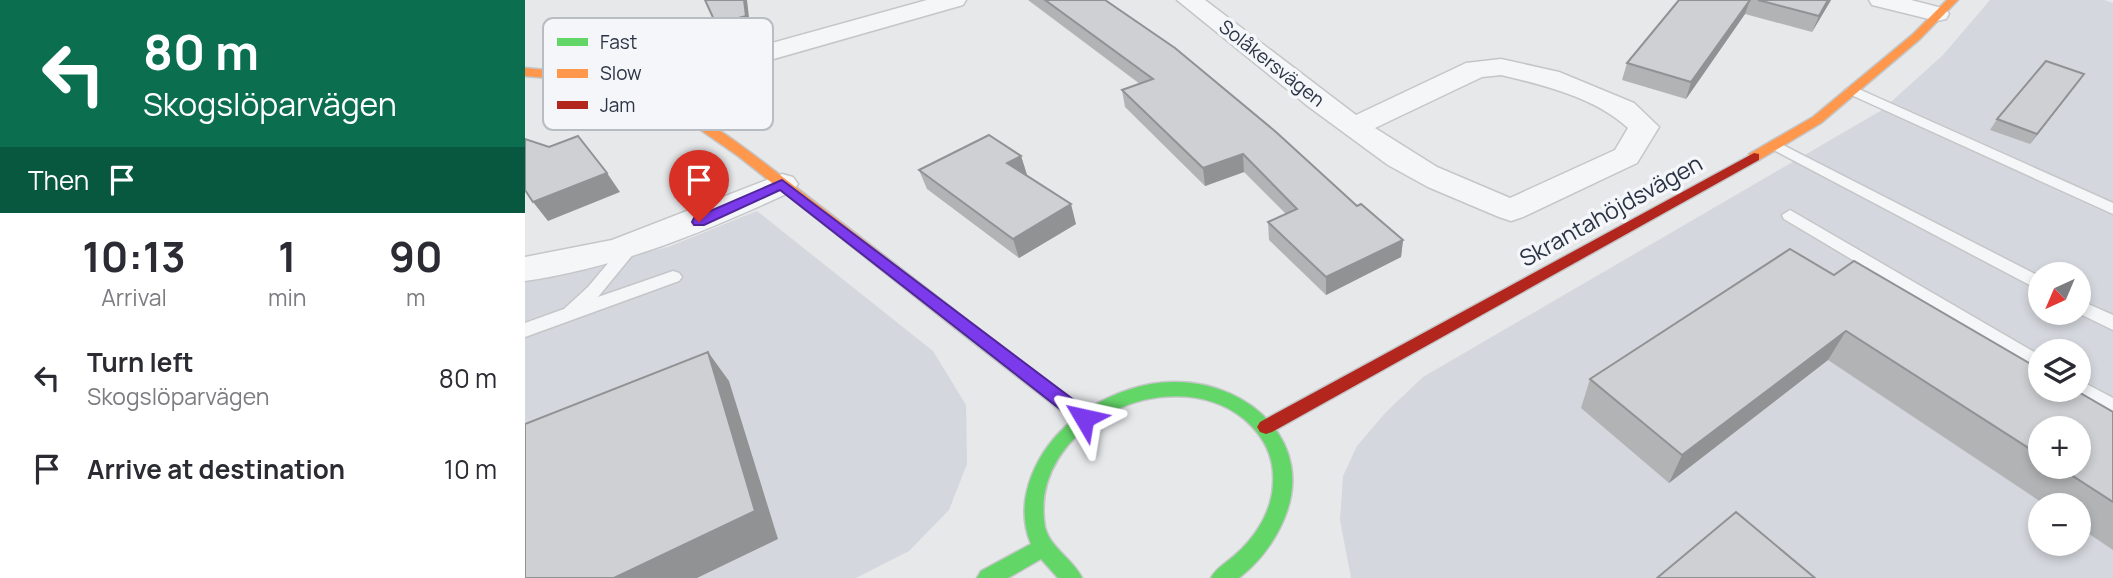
<!DOCTYPE html>
<html lang="en">
<head>
<meta charset="utf-8">
<style>
  :root { --surface:#fff; --page:#f7f7f7; --text:#2b2b33; --muted:#7c7c81 }
  body { margin:0; font-family:Manrope,sans-serif; background:var(--page); color:var(--text); height:100vh; display:flex; flex-direction:column; font-size:26px; white-space:nowrap }
  * { box-sizing:border-box; margin:0 }
  p { font-size:23px; color:var(--muted) }
  .icon { flex:none; width:38px; height:38px; fill:none; stroke:currentColor; stroke-width:2; stroke-linecap:round; stroke-linejoin:round }
  .map { position:relative; flex:1; overflow:hidden }
  .details { display:flex; flex-direction:column; background:var(--surface); width:525px }
  .details>* { flex:none }
  .top-card { background:#0b6e4f; color:#fff; overflow:hidden }
  .needle { width:46px; rotate:224deg }
  .fabs { position:absolute; left:1503px; top:262px; display:grid; gap:14px }
  .fabs a { display:grid; place-items:center; width:63px; height:63px; border-radius:50%; background:var(--surface); box-shadow:0 4px 10px #0003; font-size:35px }
  .pin { position:absolute; display:grid; place-items:center; width:60px; height:60px; color:#fff; margin:-72px -30px; border-radius:50% 50% 50% 0; rotate:-45deg; box-shadow:0 0 7px #0007 }
  .pin .icon { rotate:45deg }
  .me { position:absolute; width:77px; margin:-38px; rotate:306deg; stroke-linejoin:round; filter:drop-shadow(0 0 5px #0008) }
  .turn { display:flex; align-items:center; gap:24px; height:147px; padding:0 28px; font-size:32px }
  .turn .icon { width:91px; height:91px; stroke-width:2.5 }
  .turn b { display:block; font-size:49px; line-height:60px }
  .then { display:flex; align-items:center; height:66px; padding:0 28px; background:#0003; gap:14px; font-size:26px }
  .eta { display:flex; justify-content:space-evenly; align-items:center; height:119px; text-align:center }
  .eta b { font-size:42px; font-weight:700; line-height:49px }
  ul { padding:0; list-style:none }
  li { display:flex; align-items:center; gap:21px; height:91px; padding:0 28px }
  li div { flex:1 }
  li b { display:block; font-size:26px }
  li em { font-style:normal }
  main { display:flex; flex:1; min-height:0 }
  .map>svg:first-child { display:block }
  .built { fill:#d4d7dd; fill-rule:evenodd }
  .lines { fill:none; stroke-linecap:round; stroke-linejoin:round }
  .lane-casing { stroke:#c4c6c8; stroke-width:3 }
  .street-casing { stroke:#c4c6c8; stroke-width:3 }
  .fast-casing { stroke:#c4c6c8; stroke-width:3 }
  .slow-casing { stroke:#c4c6c8; stroke-width:3 }
  .jam-casing { stroke:#c4c6c8; stroke-width:3 }
  .lane { fill:#f5f6f7; fill-rule:evenodd }
  .street { fill:#f5f6f7; fill-rule:evenodd }
  .fast { fill:#63d668; fill-rule:evenodd }
  .slow { fill:#ff974d; fill-rule:evenodd }
  .jam { fill:#b3261e; fill-rule:evenodd }
  .wall { fill:#b1b3b5; fill-rule:evenodd }
  .shaded-wall { fill:#909294 }
  .building { fill:#ced0d3; stroke:#909294; stroke-width:2 }
  .route { fill:#7c3aed; stroke:#51269a; stroke-width:2 }
  .labels { text-anchor:middle; stroke-width:7; stroke-linejoin:round; paint-order:stroke }
  .far-street-label { font-size:19px; fill:#2b3445; stroke:#f4f6f9 }
  .street-label { font-size:23px; fill:#2b3445; stroke:#f4f6f9 }
  .key { fill:#f4f6f9; stroke:#b8bcc3; stroke-width:2 }
  .key-label { font-size:19px; fill:#2b3445 }
</style>
</head>
<body>
<main>
<section class="details">
<div class="top-card">
<div class="turn"><svg class="icon" aria-label="left" viewBox="0 0 24 24"><path d="M17 20v-9H6M10 6l-5 5 5 5"/></svg><div><b>80 m</b>Skogslöparvägen</div></div>
<div class="then">Then<svg class="icon" aria-label="arrive" viewBox="0 0 24 24"><path d="M6 21V4h12l-3 4 3 4H6"/></svg></div>
</div>
<div class="eta">
<div><b>10:13</b><p>Arrival</p></div>
<div><b>1</b><p>min</p></div>
<div><b>90</b><p>m</p></div>
</div>
<ul>
<li><svg class="icon" aria-label="left" viewBox="0 0 24 24"><path d="M17 20v-9H6M10 6l-5 5 5 5"/></svg><div><b>Turn left</b><p>Skogslöparvägen</p></div><em>80 m</em></li>
<li><svg class="icon" aria-label="arrive" viewBox="0 0 24 24"><path d="M6 21V4h12l-3 4 3 4H6"/></svg><div><b>Arrive at destination</b></div><em>10 m</em></li>
</ul>
</section>
<div class="map">
<svg width="1588" height="578" viewBox="0 0 1588 578">
  <rect width="100%" height="100%" fill="#e6e8ea"/>
  <path class="built" d="M 1465,0 L 1579,0 L 1588,3 L 1588,578 L 826,578 L 815,520 L 818,476 L 832,446 L 861,412 L 898,377 L 1357,110 L 1418,55 ZM 1516,275 L 1554,275 L 1554,313 L 1516,313 ZM 1516,352 L 1554,352 L 1554,390 L 1516,390 ZM 1516,429 L 1554,429 L 1554,467 L 1516,467 ZM 1516,506 L 1554,506 L 1554,544 L 1516,544 Z
    M 232,211 L 408,351 L 441,405 L 442,464 L 424,510 L 384,551 L 331,578 L 0,578 L 0,281 L 143,247 Z"/>
  <g class="lines">
    <defs>
      <path id="lane" d="M 1327,86 L 1588,203 L 1588,214 L 1322,93 L 1320,90 Z
        M 1250,141 L 1516,277 L 1516,291 L 1245,148 L 1243,145 L 1245,142 Z
        M 1265,210 L 1516,356 L 1516,372 L 1259,219 L 1257,215 Z
        M 106,242 L 114,247 L 73,297 L 148,271 L 154,273 L 157,277 L 154,281 L 0,337 L 0,323 L 39,309 L 63,287 L 100,243 Z
        M 1554,300 L 1588,315 L 1588,330 L 1553,313 Z
        M 1554,380 L 1588,398 L 1588,416 L 1547,393 L 1545,390 L 1554,390 Z"/>
      <path id="street" d="M 402,0 L 441,0 L 438,5 L 119,96 L 109,98 L 99,96 L 95,90 L 99,84 Z
        M 652,0 L 680,0 L 831,115 L 941,63 L 976,59 L 1034,72 L 1109,103 L 1134,127 L 1112,163 L 998,217 L 986,221 L 974,217 L 903,187 L 863,165 L 784,107 ZM 976,75 C 1019,85 1071,98 1103,128 L 1090,150 L 985,198 L 912,167 L 850,128 L 957,77 Z
        M 1344,0 L 1386,0 L 1421,9 L 1424,14 L 1421,19 L 1412,21 L 1347,5 Z
        M 257,174 L 268,177 L 273,184 L 268,191 C 181,231 96,267 0,281 L 0,257 L 87,240 Z"/>
      <path id="fast" d="M 436,318 L 442,320 L 561,410 C 588,393 621,381 652,382 C 726,383 791,444 759,519 C 749,543 734,562 714,578 L 686,578 C 691,568 701,563 709,556 C 730,538 747,512 748,484 C 750,457 739,436 719,419 C 645,359 502,426 520,527 C 525,548 548,559 557,578 L 533,578 L 516,559 L 483,578 L 452,578 L 456,571 L 506,544 C 487,499 513,448 548,420 L 430,328 L 428,324 L 430,320 Z"/>
      <path id="slow" d="M 1422,0 L 1433,0 L 1395,39 L 1296,123 L 1234,160 L 1224,160 L 1224,154 L 1288,117 L 1387,35 Z
        M 0,68 C 37,71 75,75 110,87 C 174,109 225,152 277,192 C 332,235 387,277 442,320 L 444,324 L 442,328 L 430,328 L 213,156 L 157,117 L 116,98 L 87,88 L 46,80 L 0,76 Z"/>
      <path id="jam" d="M 1229,153 L 1234,154 L 1234,160 L 747,432 L 741,434 L 735,432 L 732,427 L 735,422 Z"/>
    </defs>
    <use href="#lane" class="lane-casing"/>
    <use href="#street" class="street-casing"/>
    <use href="#fast" class="fast-casing"/>
    <use href="#slow" class="slow-casing"/>
    <use href="#jam" class="jam-casing"/>
    <use href="#lane" class="lane"/>
    <use href="#street" class="street"/>
    <use href="#fast" class="fast"/>
    <use href="#slow" class="slow"/>
    <use href="#jam" class="jam"/>
  </g>
  <path class="wall" d="M 503,0 L 580,0 L 832,206 L 878,240 L 876,257 L 801,295 L 744,240 L 743,222 L 761,214 L 719,172 L 680,186 L 600,107 L 597,90 L 615,84 Z
    M 1154,0 L 1306,0 L 1287,32 L 1220,14 L 1161,99 L 1097,80 L 1102,63 Z
    M 1552,84 L 1505,144 L 1465,130 L 1472,119 Z
    M 496,156 L 502,175 L 501,175 L 551,224 L 494,258 L 402,189 L 394,170 Z
    M 1309,275 L 1588,412 L 1588,550 L 1554,527 L 1554,506 L 1522,506 L 1303,360 L 1144,483 L 1056,408 L 1065,379 ZM 1516,429 L 1554,467 L 1516,467 Z"/>
  <path class="shaded-wall" d="M 219,0 L 222,0 L 225,26 L 196,34 L 191,24 Z
    M 1225,0 L 1220,14 L 1161,99 L 1166,82 Z
    M 1303,0 L 1306,0 L 1287,32 L 1294,16 Z
    M 1559,74 L 1552,84 L 1505,144 L 1512,134 Z
    M 718,154 L 719,172 L 680,186 L 678,168 Z
    M 496,156 L 502,175 L 488,182 L 482,163 Z
    M 82,173 L 95,192 L 23,221 L 8,202 Z
    M 546,204 L 551,224 L 494,258 L 488,239 Z
    M 878,240 L 876,257 L 801,295 L 801,277 Z
    M 1321,331 L 1303,360 L 1144,483 L 1157,455 Z
    M 183,352 L 204,381 L 253,539 L 172,578 L 89,578 Z"/>
  <path class="building" d="M 180,0 L 219,0 L 221,16 L 191,24 Z
    M 520,0 L 580,0 L 650,48 L 751,132 L 832,206 L 836,204 L 878,240 L 801,277 L 743,222 L 772,209 L 718,154 L 678,168 L 597,90 L 628,79 Z
    M 1154,0 L 1225,0 L 1166,82 L 1102,63 Z
    M 1233,0 L 1303,0 L 1294,16 Z
    M 1521,61 L 1559,74 L 1512,134 L 1472,119 Z
    M 464,135 L 496,156 L 482,163 L 546,204 L 488,239 L 394,170 Z
    M 53,136 L 82,173 L 8,202 L 0,190 L 0,139 L 24,147 Z
    M 1265,249 L 1309,275 L 1329,261 L 1516,370 L 1516,390 L 1550,390 L 1588,412 L 1588,502 L 1534,467 L 1554,467 L 1554,429 L 1516,429 L 1516,456 L 1321,331 L 1157,455 L 1065,379 Z
    M 183,352 L 230,511 L 89,578 L 0,578 L 0,424 Z
    M 1211,512 L 1290,578 L 1132,578 Z"/>
  <path class="route" d="M 257,180 L 566,413 L 568,418 L 566,423 L 559,425 L 553,423 L 255,190 L 179,225 L 169,225 L 167,222 L 169,218 Z"/>
  <g class="labels">
    <g class="far-street-label">
      <text transform="translate(747 63) rotate(38)" y="7">Solåkersvägen</text>
    </g>
    <g class="street-label">
      <text transform="translate(1086 211) rotate(-29)" y="8">Skrantahöjdsvägen</text>
    </g>
  </g>
  <rect x="18" y="18" width="230" height="112" rx="10" class="key"/>
  <rect x="32" y="38" width="31" height="8" fill="#63d668"/>
  <rect x="32" y="69" width="31" height="9" fill="#ff974d"/>
  <rect x="32" y="101" width="31" height="8" fill="#b3261e"/>
  <g class="key-label">
    <text x="75" y="49">Fast</text>
    <text x="75" y="80">Slow</text>
    <text x="75" y="112">Jam</text>
  </g>
</svg>
<div class="fabs">
<a><svg class="needle" viewBox="-14 -14 28 28"><path d="M0-13l5 13h-10z" fill="#e53935"/><path d="M0 13l5-13h-10z" fill="#7c7c81"/></svg></a>
<a><svg class="icon" aria-label="layers" viewBox="0 0 24 24"><path d="M12 4l9 5-9 5-9-5zM3 14l9 5 9-5"/></svg></a>
<a>+</a>
<a>−</a>
</div>
<div class="pin" style="left:174px;top:222px;background:#d93025"><svg class="icon" aria-label="arrive" viewBox="0 0 24 24"><path d="M6 21V4h12l-3 4 3 4H6"/></svg></div>
<svg class="me" style="left:559px;top:418px" viewBox="-20 -20 40 40"><path d="M0-17L14 15 0 8-14 15z" fill="#7c3aed" stroke="#fff" stroke-width="4"/></svg>
</div>
</main>
</body>
</html>
